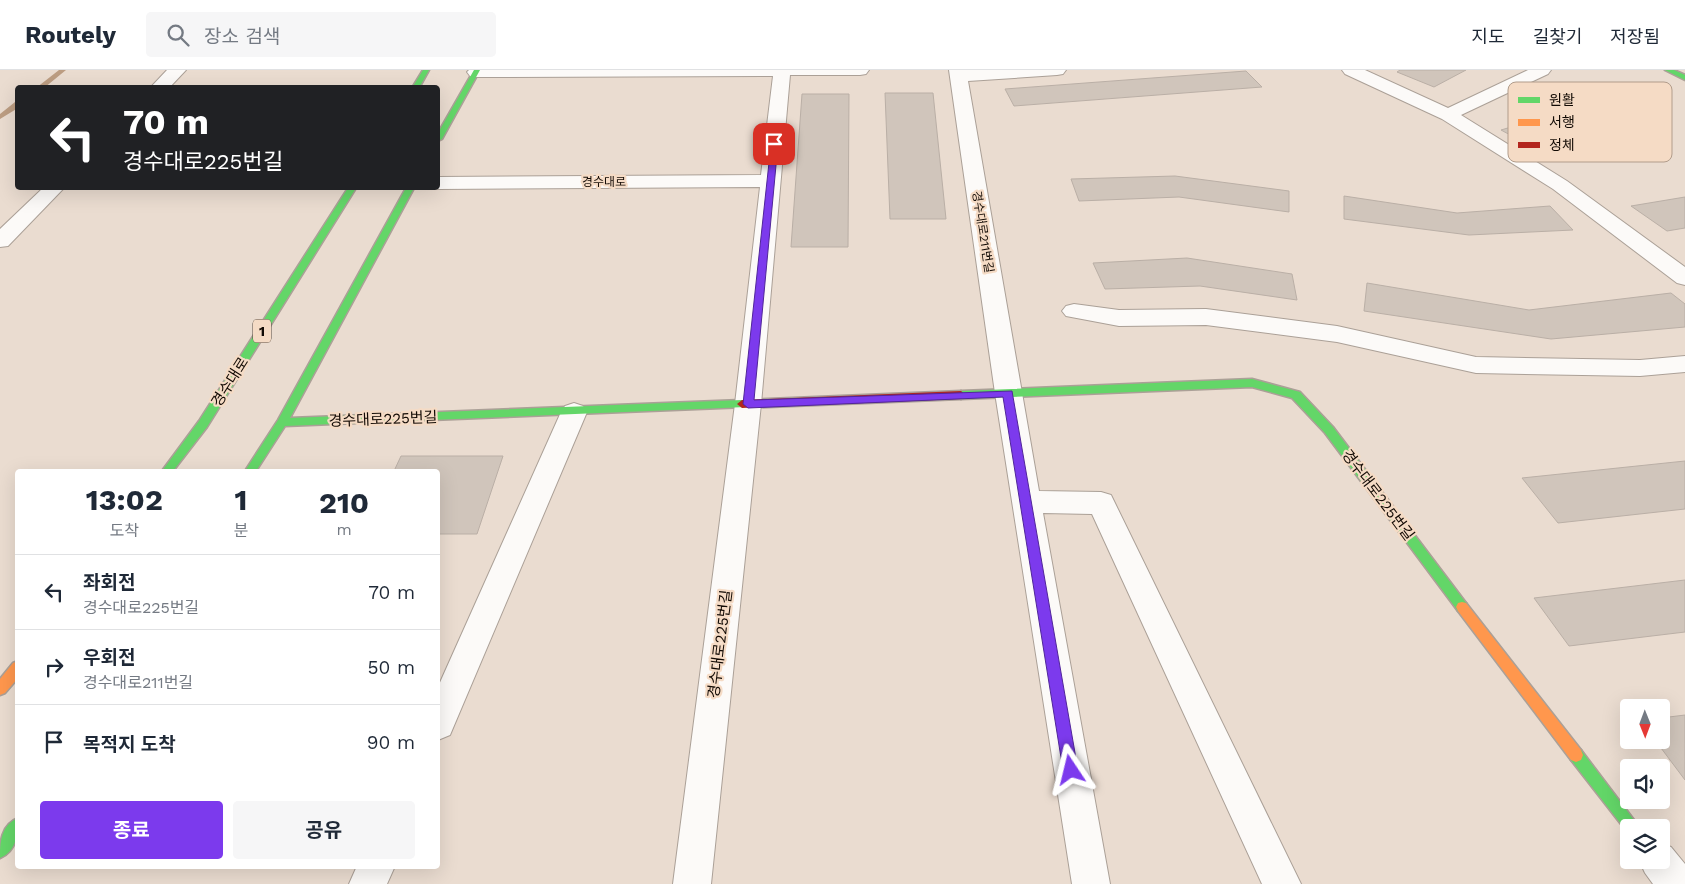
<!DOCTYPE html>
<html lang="ko">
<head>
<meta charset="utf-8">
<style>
  :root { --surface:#fff; --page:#f6f6f7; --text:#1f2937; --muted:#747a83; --line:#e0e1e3; --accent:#7c3aed }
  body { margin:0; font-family:"Work Sans","Noto Sans KR",sans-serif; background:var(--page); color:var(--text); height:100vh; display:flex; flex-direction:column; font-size:19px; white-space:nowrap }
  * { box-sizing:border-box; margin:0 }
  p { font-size:16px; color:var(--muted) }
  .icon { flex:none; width:28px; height:28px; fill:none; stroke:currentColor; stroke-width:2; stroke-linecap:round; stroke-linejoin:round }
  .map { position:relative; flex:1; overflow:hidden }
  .details { position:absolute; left:15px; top:399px; width:425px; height:400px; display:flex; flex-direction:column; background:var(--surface); border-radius:5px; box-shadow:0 5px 20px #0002 }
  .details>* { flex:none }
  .hud { position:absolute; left:15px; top:15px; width:425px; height:105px; border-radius:5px; box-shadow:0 5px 20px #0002; background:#202124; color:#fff; overflow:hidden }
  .needle { width:32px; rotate:179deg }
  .controls { position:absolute; left:1620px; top:629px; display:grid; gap:10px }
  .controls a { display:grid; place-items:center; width:50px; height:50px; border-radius:5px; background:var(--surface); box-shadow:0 5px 20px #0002; font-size:25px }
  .pin { position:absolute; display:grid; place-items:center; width:42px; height:42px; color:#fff; margin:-21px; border-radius:10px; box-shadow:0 2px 8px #0006 }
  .me { position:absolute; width:55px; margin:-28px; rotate:350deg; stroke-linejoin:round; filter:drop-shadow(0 0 4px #0008) }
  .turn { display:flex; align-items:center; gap:18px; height:105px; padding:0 25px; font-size:22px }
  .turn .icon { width:65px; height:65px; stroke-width:2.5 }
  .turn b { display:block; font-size:35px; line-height:42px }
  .eta { display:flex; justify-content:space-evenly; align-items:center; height:85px; text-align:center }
  .eta b { font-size:30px; font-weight:700; line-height:35px }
  .primary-button { display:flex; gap:10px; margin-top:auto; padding:10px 25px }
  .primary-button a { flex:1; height:58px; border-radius:5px; background:var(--accent); color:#fff; font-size:20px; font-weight:700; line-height:58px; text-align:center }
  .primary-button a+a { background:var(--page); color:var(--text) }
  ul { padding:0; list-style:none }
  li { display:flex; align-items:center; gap:15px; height:75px; padding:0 25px; border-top:1px solid var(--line) }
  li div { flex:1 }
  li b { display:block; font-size:19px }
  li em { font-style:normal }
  header { display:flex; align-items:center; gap:30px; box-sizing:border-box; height:70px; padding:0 25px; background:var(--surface); border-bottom:1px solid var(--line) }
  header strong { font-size:24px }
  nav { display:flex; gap:28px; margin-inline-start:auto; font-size:18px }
  .search { width:350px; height:45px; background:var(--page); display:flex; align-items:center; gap:12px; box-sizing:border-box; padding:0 18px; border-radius:5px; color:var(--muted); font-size:19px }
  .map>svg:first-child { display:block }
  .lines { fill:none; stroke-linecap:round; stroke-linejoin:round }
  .stream { fill:#bc9d82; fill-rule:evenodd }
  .building { fill:#d0c5bb; stroke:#baafa6 }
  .street-casing { stroke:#aba097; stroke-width:2 }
  .fast-casing { stroke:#aba097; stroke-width:3 }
  .slow-casing { stroke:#aba097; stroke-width:3 }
  .jam-casing { stroke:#aba097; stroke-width:3 }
  .street { fill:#fcfaf8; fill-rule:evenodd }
  .fast { fill:#63d668; fill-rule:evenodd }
  .slow { fill:#ff974d; fill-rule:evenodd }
  .jam { fill:#b3261e; fill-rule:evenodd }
  .route { fill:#7c3aed; stroke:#51269a }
  .labels { text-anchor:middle; stroke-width:4.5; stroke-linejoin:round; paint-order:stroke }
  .far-street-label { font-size:12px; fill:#120a04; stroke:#f5dbc5 }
  .shield { fill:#f5dbc5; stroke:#56493e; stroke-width:1 }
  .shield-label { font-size:14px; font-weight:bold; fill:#120a04 }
  .street-label { font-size:15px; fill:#120a04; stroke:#f5dbc5 }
  .key { fill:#f5dbc5; stroke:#b19c8b; stroke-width:1 }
  .key-label { font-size:14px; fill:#120a04 }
</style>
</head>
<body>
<header>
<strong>Routely</strong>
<div class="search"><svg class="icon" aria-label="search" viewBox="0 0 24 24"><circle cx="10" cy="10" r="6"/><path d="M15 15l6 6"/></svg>장소 검색</div>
<nav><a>지도</a><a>길찾기</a><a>저장됨</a></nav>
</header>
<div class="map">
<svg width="1685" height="814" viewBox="0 0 1685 814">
  <rect width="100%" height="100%" fill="#eadcd0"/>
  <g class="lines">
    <path class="stream" d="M 59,0 L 66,0 L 44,18 L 36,18 Z
      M 15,32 L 18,32 L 18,38 L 0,49 L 0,44 Z"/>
  </g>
  <path class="building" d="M 1400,0 L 1466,0 L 1434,17 L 1397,2 Z
    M 1246,1 L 1262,17 L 1014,36 L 1005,19 Z
    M 885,23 L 933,23 L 946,149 L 890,149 Z
    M 802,24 L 849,24 L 848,177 L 791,177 Z
    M 1623,24 L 1659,42 L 1536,79 L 1501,60 Z
    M 1175,106 L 1289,121 L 1289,142 L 1179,127 L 1079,131 L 1071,109 Z
    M 1344,126 L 1457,143 L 1550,136 L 1573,160 L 1469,165 L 1344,149 Z
    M 1685,127 L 1685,158 L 1667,161 L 1631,136 Z
    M 1187,188 L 1292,204 L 1297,230 L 1200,216 L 1105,219 L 1093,193 Z
    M 1367,213 L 1529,240 L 1671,223 L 1685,234 L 1685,257 L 1551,269 L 1364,241 Z
    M 401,386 L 503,386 L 477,464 L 438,464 L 438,401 L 394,401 Z
    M 1685,391 L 1685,439 L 1558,453 L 1522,408 Z
    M 1685,510 L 1685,562 L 1569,576 L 1534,528 Z
    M 1685,645 L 1685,710 L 1655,670 L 1661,670 L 1661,648 Z"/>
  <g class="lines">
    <defs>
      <path id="street" d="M 167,0 L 186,0 L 169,18 L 150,18 Z
        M 469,0 L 869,0 L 866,4 L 860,5 L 790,5 L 761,334 L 711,814 L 673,814 L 735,334 L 760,117 L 438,119 L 432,118 L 438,118 L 438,107 L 761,105 L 773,6 L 476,7 L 470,6 L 467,2 Z
        M 949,0 L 1066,0 L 1063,4 L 1057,5 L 968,11 L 1039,421 L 1101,422 L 1111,425 L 1301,814 L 1262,814 L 1092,444 L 1043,443 L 1110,814 L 1072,814 L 995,323 Z
        M 1342,0 L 1365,0 L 1448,38 L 1528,0 L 1551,0 L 1548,4 L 1461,45 L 1567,111 L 1685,197 L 1685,215 L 1677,213 L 1553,119 L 1442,49 L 1345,4 Z
        M 43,118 L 64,118 L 8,176 L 0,177 L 0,159 Z
        M 1074,234 L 1119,240 L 1206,239 L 1337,256 L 1476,287 L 1640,290 L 1685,286 L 1685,302 L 1640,306 L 1476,303 L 1337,272 L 1206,255 L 1119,256 L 1066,246 L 1062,241 L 1066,236 Z
        M 574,333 L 583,336 L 587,342 L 450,665 L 438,670 L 438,617 L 561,342 L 565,336 Z
        M 1661,773 L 1671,777 L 1685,794 L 1685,814 L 1653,814 L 1645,803 L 1639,790 L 1661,790 Z
        M 357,796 L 395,796 L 387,814 L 349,814 Z"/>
      <path id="fast" d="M 423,0 L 429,0 L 419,18 L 412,18 Z
        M 474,0 L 480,0 L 442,69 L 438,71 L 438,63 Z
        M 1665,0 L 1674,0 L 1685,5 L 1685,10 Z
        M 348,118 L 356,118 L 207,357 L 173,401 L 162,401 L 199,351 Z
        M 406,118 L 414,118 L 290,348 L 742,330 L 747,334 L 746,337 L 285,356 L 256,401 L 245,401 L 278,350 Z
        M 1252,309 L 1300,322 L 1333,357 L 1466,533 L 1468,537 L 1466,541 L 1462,542 L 1458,541 L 1325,363 L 1292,328 L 1252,317 L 961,329 L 956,325 L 961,321 Z
        M 1576,678 L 1581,680 L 1640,758 L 1629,758 L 1628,763 L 1571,690 L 1569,685 L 1571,680 Z
        M 18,748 C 18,763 17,781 0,788 C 0,772 1,755 18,748 Z"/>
      <path id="slow" d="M 1462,532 L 1466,533 L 1581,680 L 1583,685 L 1581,690 L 1576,692 L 1571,690 L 1458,541 L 1456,537 L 1458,533 Z
        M 18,591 L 18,608 L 5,623 L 0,625 L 0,609 L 13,593 Z"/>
      <path id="jam" d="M 961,321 L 966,325 L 961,329 L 742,338 L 737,334 L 742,330 Z"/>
    </defs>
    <use href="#street" class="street-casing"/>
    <use href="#fast" class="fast-casing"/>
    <use href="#slow" class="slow-casing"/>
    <use href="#jam" class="jam-casing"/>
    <use href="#street" class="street"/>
    <use href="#fast" class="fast"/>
    <use href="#slow" class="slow"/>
    <use href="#jam" class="jam"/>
  </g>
  <path class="route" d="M 774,72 L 778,74 L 754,330 L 1012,321 L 1078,700 L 1076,705 L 1071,707 L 1066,705 L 1063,700 L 1003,327 L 748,338 L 743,334 L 771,74 Z"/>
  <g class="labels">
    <g class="far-street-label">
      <text x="604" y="116">경수대로</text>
      <text transform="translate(983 162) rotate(81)" y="4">경수대로211번길</text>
    </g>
    <rect class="shield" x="253" y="249.5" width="18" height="23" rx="4"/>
    <g class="shield-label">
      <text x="262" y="266">1</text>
    </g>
    <g class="street-label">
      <text transform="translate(230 312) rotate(-58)" y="5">경수대로</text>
      <text transform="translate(383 349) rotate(-2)" y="5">경수대로225번길</text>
      <text transform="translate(1378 425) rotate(53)" y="5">경수대로225번길</text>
      <text transform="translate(720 574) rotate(-83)" y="5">경수대로225번길</text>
    </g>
  </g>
  <rect x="1508" y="12" width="164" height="80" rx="8" class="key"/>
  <rect x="1518" y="27" width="22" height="6" fill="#63d668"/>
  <rect x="1518" y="49" width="22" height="7" fill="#ff974d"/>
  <rect x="1518" y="72" width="22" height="6" fill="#b3261e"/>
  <g class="key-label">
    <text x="1549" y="35">원활</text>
    <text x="1549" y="57">서행</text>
    <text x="1549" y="80">정체</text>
  </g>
</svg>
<div class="controls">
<a><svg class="needle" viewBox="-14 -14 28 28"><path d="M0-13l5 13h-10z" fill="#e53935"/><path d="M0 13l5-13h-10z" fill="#747a83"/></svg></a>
<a><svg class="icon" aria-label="sound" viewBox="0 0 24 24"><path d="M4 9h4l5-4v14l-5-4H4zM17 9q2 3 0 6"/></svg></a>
<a><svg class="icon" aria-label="layers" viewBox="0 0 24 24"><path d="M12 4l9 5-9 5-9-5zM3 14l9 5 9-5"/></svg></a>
</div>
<div class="pin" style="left:774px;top:74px;background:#d93025"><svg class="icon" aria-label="arrive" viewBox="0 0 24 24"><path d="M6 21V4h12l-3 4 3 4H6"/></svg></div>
<svg class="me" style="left:1071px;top:700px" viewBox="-20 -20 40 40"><path d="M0-17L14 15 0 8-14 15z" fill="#7c3aed" stroke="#fff" stroke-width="4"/></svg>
<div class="hud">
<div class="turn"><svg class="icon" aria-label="left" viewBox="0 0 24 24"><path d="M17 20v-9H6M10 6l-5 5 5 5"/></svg><div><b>70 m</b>경수대로225번길</div></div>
</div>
<section class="details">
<div class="eta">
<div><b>13:02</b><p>도착</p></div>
<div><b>1</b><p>분</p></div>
<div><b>210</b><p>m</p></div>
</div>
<ul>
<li><svg class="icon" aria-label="left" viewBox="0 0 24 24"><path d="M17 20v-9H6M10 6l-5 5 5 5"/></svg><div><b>좌회전</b><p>경수대로225번길</p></div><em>70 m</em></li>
<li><svg class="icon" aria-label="right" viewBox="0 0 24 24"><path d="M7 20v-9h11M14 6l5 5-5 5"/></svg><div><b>우회전</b><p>경수대로211번길</p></div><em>50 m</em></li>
<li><svg class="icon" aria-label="arrive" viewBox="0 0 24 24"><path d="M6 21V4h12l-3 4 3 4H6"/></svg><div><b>목적지 도착</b></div><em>90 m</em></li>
</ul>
<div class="primary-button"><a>종료</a><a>공유</a></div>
</section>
</div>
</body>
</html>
